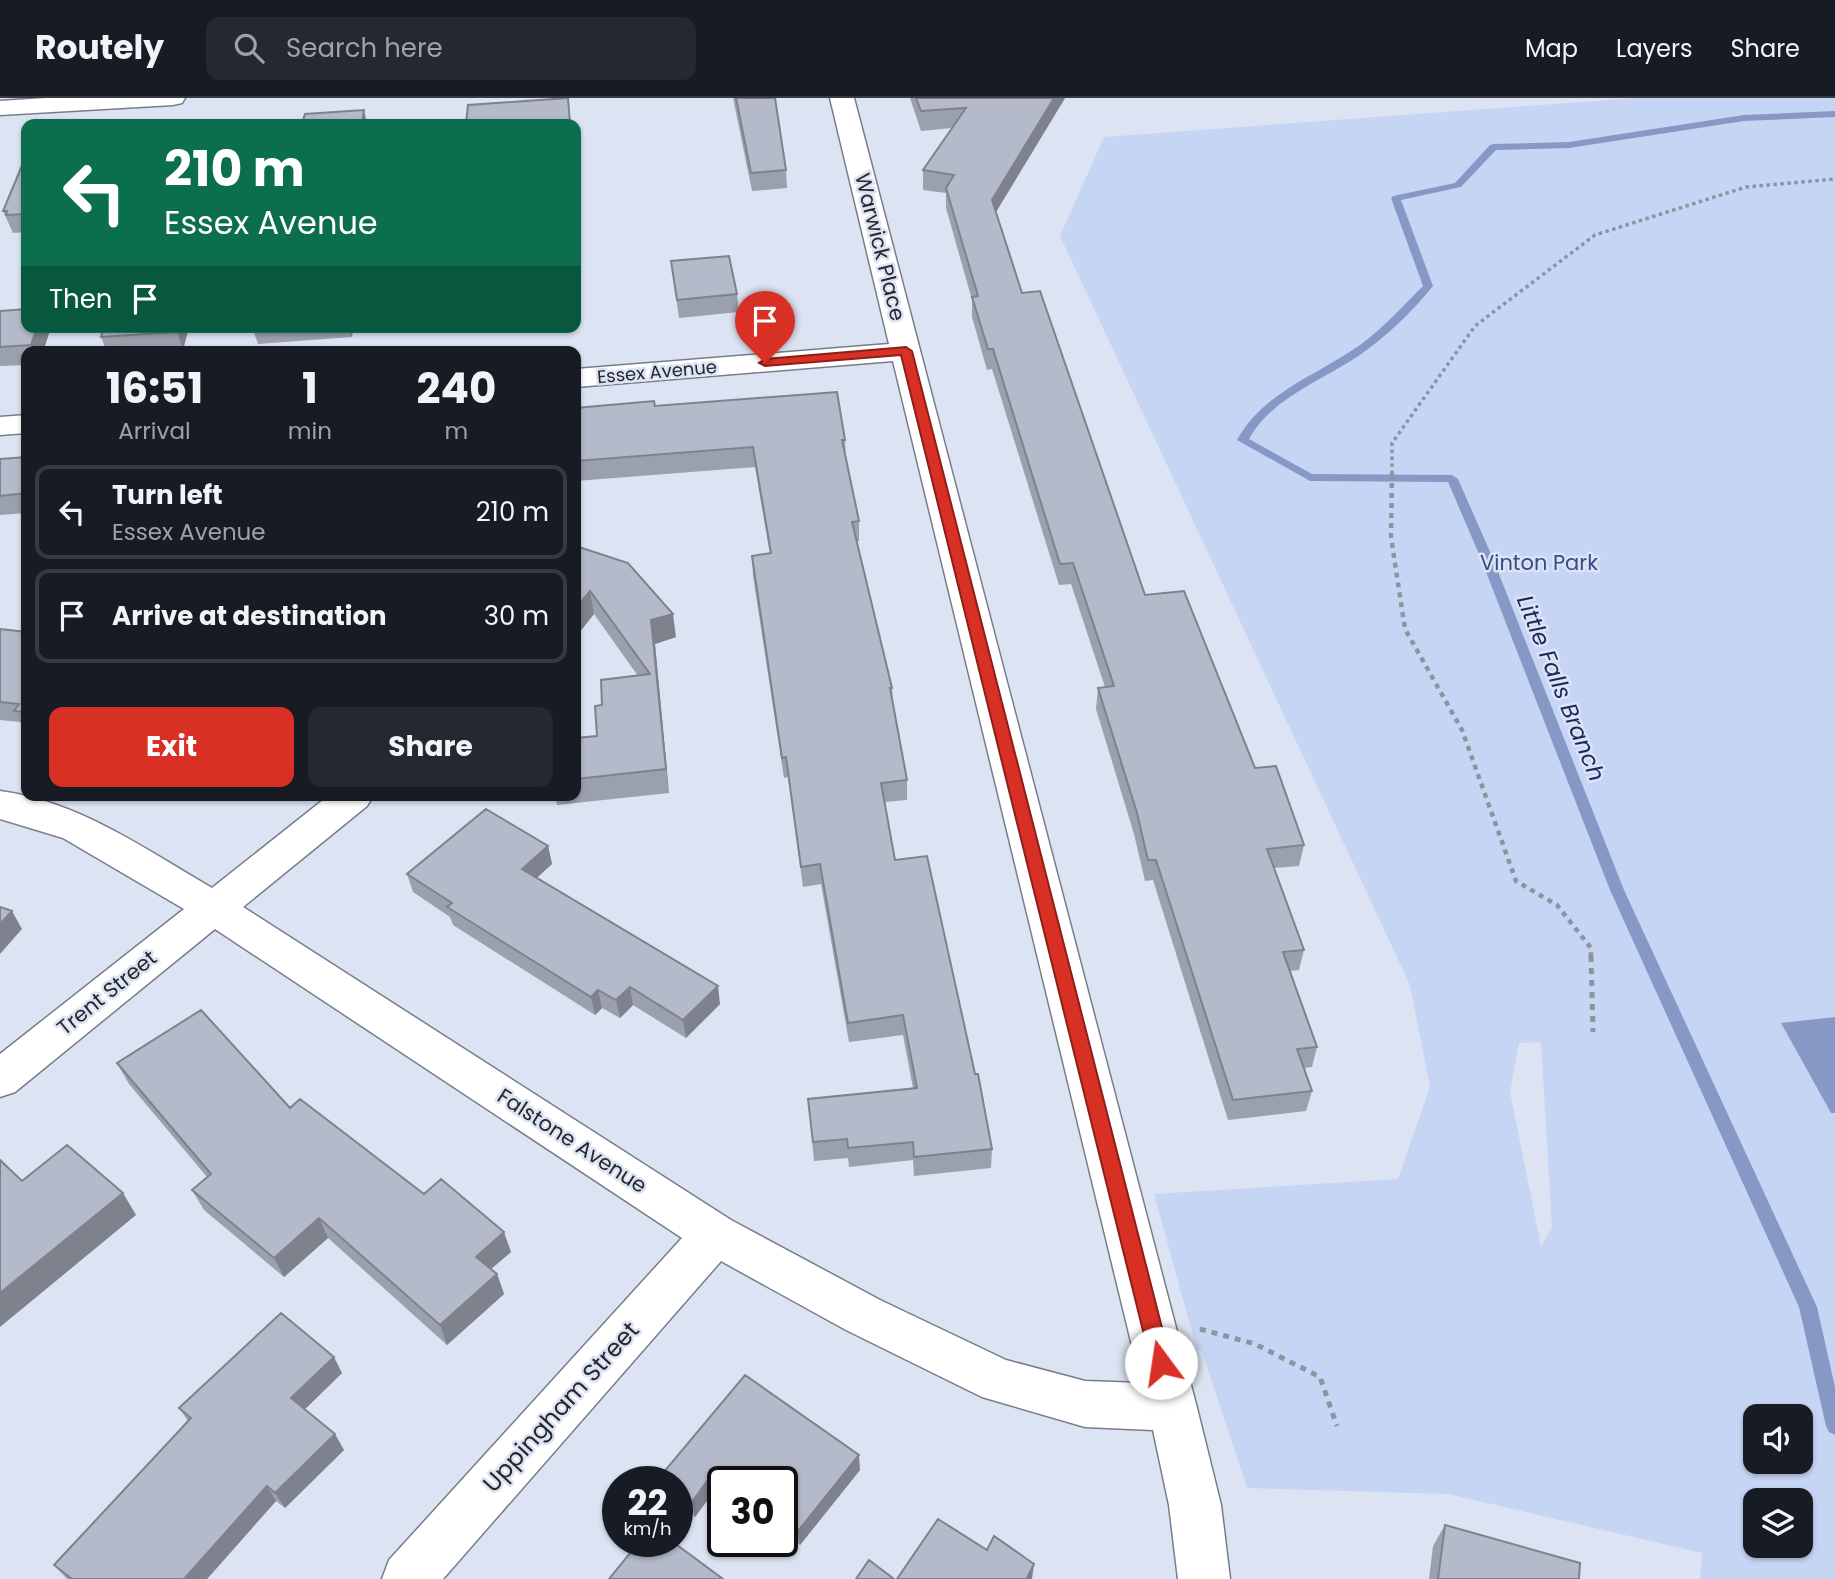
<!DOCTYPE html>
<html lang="en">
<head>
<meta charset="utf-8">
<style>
  :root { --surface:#171b24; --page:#242831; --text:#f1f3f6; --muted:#9ea1a6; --line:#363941; --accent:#d93025 }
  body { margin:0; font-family:Poppins,sans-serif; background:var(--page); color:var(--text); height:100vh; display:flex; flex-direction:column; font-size:26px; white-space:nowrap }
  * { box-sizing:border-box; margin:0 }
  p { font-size:23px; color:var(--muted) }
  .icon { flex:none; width:38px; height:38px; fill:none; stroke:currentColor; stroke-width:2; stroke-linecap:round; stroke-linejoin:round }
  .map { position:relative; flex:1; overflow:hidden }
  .drawer { position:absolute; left:21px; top:248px; width:560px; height:455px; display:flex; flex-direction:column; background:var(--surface); border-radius:14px; box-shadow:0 2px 5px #0004 }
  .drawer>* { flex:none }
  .banner { position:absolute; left:21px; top:21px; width:560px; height:214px; border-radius:14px; box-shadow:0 2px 5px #0004; background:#0b6e4f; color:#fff; overflow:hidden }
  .tools { position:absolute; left:1743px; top:1306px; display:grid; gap:14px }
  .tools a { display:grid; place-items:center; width:70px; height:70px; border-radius:14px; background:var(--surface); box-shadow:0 2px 5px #0004; font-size:35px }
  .speed { position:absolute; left:602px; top:1368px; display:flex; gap:14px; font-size:35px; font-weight:700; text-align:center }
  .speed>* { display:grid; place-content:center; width:91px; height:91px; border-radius:50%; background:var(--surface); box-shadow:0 2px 5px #0004; line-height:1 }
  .speed small { font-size:18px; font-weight:400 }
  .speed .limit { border:4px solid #111; border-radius:10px; background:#fff; color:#111 }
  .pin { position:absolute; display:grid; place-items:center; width:60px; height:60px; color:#fff; margin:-72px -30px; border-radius:50% 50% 50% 0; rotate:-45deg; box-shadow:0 0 7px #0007 }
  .pin .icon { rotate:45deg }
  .me { position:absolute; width:77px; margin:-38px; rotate:346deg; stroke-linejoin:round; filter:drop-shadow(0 0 5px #0008) }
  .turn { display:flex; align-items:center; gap:24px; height:147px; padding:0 28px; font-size:32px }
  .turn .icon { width:91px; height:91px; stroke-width:2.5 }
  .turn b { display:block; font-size:49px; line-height:60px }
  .then { display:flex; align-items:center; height:66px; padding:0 28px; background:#0003; gap:14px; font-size:26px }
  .eta { display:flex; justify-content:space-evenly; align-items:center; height:119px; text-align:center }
  .eta b { font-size:42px; font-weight:700; line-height:49px }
  .cta { display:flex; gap:14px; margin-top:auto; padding:14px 28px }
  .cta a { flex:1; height:80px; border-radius:14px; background:var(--accent); color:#fff; font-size:28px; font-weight:700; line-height:80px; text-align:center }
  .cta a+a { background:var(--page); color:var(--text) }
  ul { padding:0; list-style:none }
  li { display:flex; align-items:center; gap:21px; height:94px; margin:0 14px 10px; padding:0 14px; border:4px solid var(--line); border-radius:14px }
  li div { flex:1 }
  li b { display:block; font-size:26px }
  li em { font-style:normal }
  header { display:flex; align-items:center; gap:42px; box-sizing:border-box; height:98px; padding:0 35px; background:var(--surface); border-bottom:2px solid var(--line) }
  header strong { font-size:33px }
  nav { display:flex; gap:38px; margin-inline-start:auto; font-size:24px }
  .search { width:490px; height:63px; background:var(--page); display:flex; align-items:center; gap:18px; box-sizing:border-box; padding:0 24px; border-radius:14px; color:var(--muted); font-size:26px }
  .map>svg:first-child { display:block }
  .green { fill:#c7d5f5; fill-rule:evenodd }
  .water { fill:#8698c6 }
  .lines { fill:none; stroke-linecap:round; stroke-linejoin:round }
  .stream { fill:#8698c6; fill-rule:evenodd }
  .street-casing { stroke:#777d8b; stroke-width:3 }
  .path-far2 { stroke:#8e949e; stroke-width:3.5; stroke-dasharray:3.5 3.5; stroke-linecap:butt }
  .path-far1 { stroke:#8e949e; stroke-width:4.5; stroke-dasharray:5 5; stroke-linecap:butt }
  .path { stroke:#8e949e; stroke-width:5; stroke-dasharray:6 6; stroke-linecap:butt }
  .street { fill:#fff; fill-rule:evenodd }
  .wall { fill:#9ba0ad }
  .shaded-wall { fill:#7e828d }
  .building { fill:#b4bac9; stroke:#7e828d; stroke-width:2 }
  .route { fill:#d93025; stroke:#8d1f18; stroke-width:2 }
  .labels { text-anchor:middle; stroke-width:5; stroke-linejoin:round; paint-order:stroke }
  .far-street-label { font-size:18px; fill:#25282d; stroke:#dce3f2 }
  .street-label { font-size:21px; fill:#25282d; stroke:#dce3f2 }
  .park-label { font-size:21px; fill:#374c86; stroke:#dce3f2 }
  .water-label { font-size:23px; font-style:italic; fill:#18285f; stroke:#dce3f2 }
  .near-street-label { font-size:24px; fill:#25282d; stroke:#dce3f2 }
</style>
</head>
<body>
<header>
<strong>Routely</strong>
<div class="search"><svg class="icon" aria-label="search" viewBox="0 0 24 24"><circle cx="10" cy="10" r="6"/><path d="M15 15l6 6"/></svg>Search here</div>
<nav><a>Map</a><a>Layers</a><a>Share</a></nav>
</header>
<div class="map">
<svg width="1835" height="1481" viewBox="0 0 1835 1481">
  <rect width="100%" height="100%" fill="#dce3f2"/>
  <path class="green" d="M 1636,0 L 1835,0 L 1835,1481 L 1700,1481 L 1702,1455 L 1448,1396 L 1247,1390 L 1202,1253 L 1197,1252 L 1154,1096 L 1398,1081 L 1430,989 L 1410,887 L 1060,138 L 1104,39 ZM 1541,944 L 1552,1130 L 1541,1148 L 1510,994 L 1519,945 ZM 1755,1318 L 1801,1318 L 1801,1363 L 1755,1363 ZM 1755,1402 L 1801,1402 L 1801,1447 L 1755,1447 Z"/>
  <path class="water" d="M 1835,919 L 1835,1015 L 1831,1015 L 1781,925 Z"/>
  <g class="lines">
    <path class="stream" d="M 1835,13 L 1835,19 L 1744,23 L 1569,50 L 1496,52 L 1461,89 L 1401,102 L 1433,188 C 1412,214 1385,240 1357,259 C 1320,283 1271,301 1249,341 L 1312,376 L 1452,377 L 1458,381 L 1491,456 L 1624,792 L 1817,1209 L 1835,1289 L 1835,1337 L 1829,1334 L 1826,1328 L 1799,1209 L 1610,792 L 1479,456 L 1448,384 L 1310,383 L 1237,342 C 1263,294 1318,277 1360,247 C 1383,230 1403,208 1423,188 L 1391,100 L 1393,98 L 1455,85 L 1490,47 L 1493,46 L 1569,44 L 1744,17 Z"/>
    <defs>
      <path id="street" d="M 45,0 L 185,0 L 182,5 L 173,7 L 0,17 L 0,3 Z
        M 830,0 L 854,0 L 1197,1310 L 1221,1407 L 1230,1481 L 1178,1481 L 1169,1407 L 1153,1332 L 1085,1329 L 982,1299 L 846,1232 L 721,1163 L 443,1481 L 382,1481 L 389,1462 L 682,1140 L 215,831 L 15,994 L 0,999 L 0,956 L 184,811 L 63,740 L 0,721 L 0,693 C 78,703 145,751 212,790 L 328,698 L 373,698 L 367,708 L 243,809 L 731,1122 L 880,1202 L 1006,1262 L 1085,1283 L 1141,1285 L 893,263 L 576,289 L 576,271 L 889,246 Z
        M 26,317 L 26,335 L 0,337 L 0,319 Z"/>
    </defs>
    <use href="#street" class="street-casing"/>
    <path class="path-far2" d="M 1392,376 L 1392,345 L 1475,228 L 1595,137 L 1746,89 L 1835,81"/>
    <path class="path-far1" d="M 1392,375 L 1391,439 L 1405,531 L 1462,632 L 1516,783 L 1557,807 L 1591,850 L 1591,860"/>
    <path class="path" d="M 1591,858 L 1593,934
      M 1200,1231 L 1255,1246 L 1320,1279 L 1337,1328"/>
    <use href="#street" class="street"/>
  </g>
  <path class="wall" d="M 733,0 L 775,0 L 786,72 L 787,90 L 752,93 Z
    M 910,0 L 1065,0 L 996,114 L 1022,195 L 1145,497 L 1304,747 L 1299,768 L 1274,770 L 1304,852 L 1299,872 L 1290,873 L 1317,949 L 1312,969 L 1304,970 L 1312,993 L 1306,1013 L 1228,1022 L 1153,782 L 1145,783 L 1134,736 L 1096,611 L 1098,590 L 1105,589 L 1071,486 L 1059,487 L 992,271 L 987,272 L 972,219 L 972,202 L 946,110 L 946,95 L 923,92 L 923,72 L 952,30 L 921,33 Z
    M 26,58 L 26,134 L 13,135 L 3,113 Z
    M 671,163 L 737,196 L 739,214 L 679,220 Z
    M 0,213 L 51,229 L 43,254 L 26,254 L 26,267 L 0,268 Z
    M 189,229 L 183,252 L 164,254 L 107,254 L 101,239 Z
    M 252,229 L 353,229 L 352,239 L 258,246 Z
    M 655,308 L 845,342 L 846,361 L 859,423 L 859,443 L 857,443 L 892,590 L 893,606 L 907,682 L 907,702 L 885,704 L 895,762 L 992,1051 L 991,1070 L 914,1078 L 913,1062 L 849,1069 L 848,1060 L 814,1063 L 808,1001 L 913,990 L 903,937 L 849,944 L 821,786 L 803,789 L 788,679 L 784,680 L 753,478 L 752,458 L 770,456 L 755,369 L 576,383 L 576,310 Z
    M 26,359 L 26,415 L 0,417 L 0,361 Z
    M 576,448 L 676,539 L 655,546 L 669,695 L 557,707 L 555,698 L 576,698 L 576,640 L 597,638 L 602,607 L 638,578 L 594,516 Z
    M 0,531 L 26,534 L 26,632 L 24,632 L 20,624 L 0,622 Z
    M 548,748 L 552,766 L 537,780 L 720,906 L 686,940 L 633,907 L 620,920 L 602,910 L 595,917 L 453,827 L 450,819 L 413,794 L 407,776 Z
    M 117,965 L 290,1010 L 511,1154 L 491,1171 L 497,1176 L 504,1196 L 447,1247 L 328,1140 L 284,1179 L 204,1112 L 192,1092 L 207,1079 L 129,986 Z
    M 342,1275 L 305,1311 L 344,1352 L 285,1410 L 276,1403 L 207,1481 L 67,1481 L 54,1467 L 188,1323 L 179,1310 Z
    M 745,1277 L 860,1372 L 800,1447 L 782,1434 L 782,1384 L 723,1384 L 723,1391 L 718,1388 L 695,1419 L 677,1406 L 677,1384 L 659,1384 L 658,1381 Z
    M 1445,1427 L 1579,1481 L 1429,1481 L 1433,1448 Z"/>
  <path class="shaded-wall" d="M 1054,0 L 1065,0 L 991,122 L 992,102 Z
    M 364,12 L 367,26 L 362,26 Z
    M 37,229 L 51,229 L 43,254 L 33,254 L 31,247 Z
    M 178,229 L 189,229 L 183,252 L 177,234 Z
    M 349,229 L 353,229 L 352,239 Z
    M 590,493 L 594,516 L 576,539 L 576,510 Z
    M 673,516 L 676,539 L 655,546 L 669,695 L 666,671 L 651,522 Z
    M 548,748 L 552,766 L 526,789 L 522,771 Z
    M 12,813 L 22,831 L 0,856 L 0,826 Z
    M 718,888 L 720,906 L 686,940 L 683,922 Z
    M 630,889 L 633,907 L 620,920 L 616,902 Z
    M 598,892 L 602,910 L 595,917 L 591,899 Z
    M 123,1095 L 136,1117 L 0,1229 L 0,1195 Z
    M 319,1120 L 328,1140 L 284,1179 L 274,1160 Z
    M 504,1134 L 511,1154 L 483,1178 L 476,1159 Z
    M 497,1176 L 504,1196 L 447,1247 L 440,1227 Z
    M 334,1259 L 342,1275 L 300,1316 L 291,1300 Z
    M 335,1336 L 344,1352 L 285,1410 L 275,1395 Z
    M 859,1357 L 860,1372 L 800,1447 L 798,1433 Z
    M 715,1372 L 718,1388 L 695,1419 L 692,1404 Z
    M 267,1388 L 276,1403 L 207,1481 L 184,1481 Z
    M 1034,1466 L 1032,1481 L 1027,1481 Z"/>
  <path class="building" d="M 568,0 L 570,26 L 466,26 L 468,7 Z
    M 736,0 L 775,0 L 786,72 L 751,75 Z
    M 916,0 L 1054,0 L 992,102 L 1022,195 L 1040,193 L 1145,497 L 1184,493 L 1255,670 L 1276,668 L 1304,747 L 1267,751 L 1304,852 L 1283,854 L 1317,949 L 1297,951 L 1312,993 L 1233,1002 L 1156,762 L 1148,762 L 1137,715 L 1098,590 L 1114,588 L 1073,465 L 1060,466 L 993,251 L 988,251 L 972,199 L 978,198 L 946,90 L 954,77 L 923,72 L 966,10 L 921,13 Z
    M 364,12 L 362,26 L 302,26 L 305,16 Z
    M 26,58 L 26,116 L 6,117 L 7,113 L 3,113 Z
    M 729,158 L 737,196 L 677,202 L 671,163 Z
    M 26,211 L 26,229 L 37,229 L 31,247 L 0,249 L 0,213 Z
    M 104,229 L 178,229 L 177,234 L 101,239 Z
    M 837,294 L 845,342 L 842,342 L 859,423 L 852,424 L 892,590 L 890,590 L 907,682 L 881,685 L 895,762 L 927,758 L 975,976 L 978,976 L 992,1051 L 914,1059 L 913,1044 L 848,1050 L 847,1041 L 813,1044 L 808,1001 L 917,990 L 903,917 L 848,925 L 820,766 L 801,769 L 786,659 L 782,660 L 752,458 L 771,455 L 753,349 L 576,363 L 576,310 L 654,303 L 655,308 Z
    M 26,359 L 26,395 L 0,398 L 0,361 Z
    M 576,448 L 628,465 L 673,516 L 651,522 L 666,671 L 576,681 L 576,640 L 597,638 L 595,608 L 602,607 L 601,582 L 650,576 L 590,493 L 576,510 Z
    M 0,531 L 26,534 L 26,614 L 14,613 L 19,606 L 0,604 Z
    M 486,711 L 548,748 L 522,771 L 718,888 L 683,922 L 630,889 L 616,902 L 598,892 L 591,899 L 447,809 L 452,805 L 407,776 Z
    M 0,809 L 12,813 L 0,826 Z
    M 201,912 L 290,1010 L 300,1001 L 424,1096 L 441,1081 L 504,1134 L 476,1159 L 497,1176 L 440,1227 L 319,1120 L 274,1160 L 192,1092 L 211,1076 L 117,965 Z
    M 67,1047 L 123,1095 L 0,1195 L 0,1062 L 22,1083 Z
    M 281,1215 L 334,1259 L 291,1300 L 335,1336 L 275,1395 L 267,1388 L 184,1481 L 72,1481 L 54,1467 L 191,1320 L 179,1310 Z
    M 745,1277 L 859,1357 L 798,1433 L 782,1421 L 782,1384 L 731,1384 L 715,1372 L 692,1404 L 677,1394 L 677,1384 L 663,1384 L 658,1381 Z
    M 938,1421 L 987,1452 L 994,1438 L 1034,1466 L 1027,1480 L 1028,1481 L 897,1481 Z
    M 1445,1427 L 1580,1465 L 1579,1481 L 1438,1481 Z
    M 639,1444 L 673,1444 L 723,1481 L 609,1481 Z
    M 869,1462 L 894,1481 L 856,1481 Z"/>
  <path class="route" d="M 906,249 L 912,253 L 1171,1265 L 1168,1271 L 1161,1274 L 1154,1271 L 1151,1265 L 901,257 L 765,268 L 759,265 L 765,261 Z"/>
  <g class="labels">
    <g class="far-street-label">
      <text transform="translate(657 274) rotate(-5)" y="6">Essex Avenue</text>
    </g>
    <g class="street-label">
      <text transform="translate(880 149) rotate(76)" y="7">Warwick Place</text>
      <text transform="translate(107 895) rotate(-39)" y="7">Trent Street</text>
      <text transform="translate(572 1043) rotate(33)" y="7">Falstone Avenue</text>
    </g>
    <g class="park-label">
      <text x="1539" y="472">Vinton Park</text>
    </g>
    <g class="water-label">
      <text transform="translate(1561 590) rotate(68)" y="8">Little Falls Branch</text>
    </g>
    <g class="near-street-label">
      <text transform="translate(561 1309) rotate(-48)" y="8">Uppingham Street</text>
    </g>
  </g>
</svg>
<div class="tools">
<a><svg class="icon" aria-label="sound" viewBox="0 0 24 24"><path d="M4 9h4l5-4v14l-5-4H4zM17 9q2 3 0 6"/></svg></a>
<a><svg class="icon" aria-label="layers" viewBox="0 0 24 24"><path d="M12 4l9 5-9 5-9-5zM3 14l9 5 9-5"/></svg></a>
</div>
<div class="speed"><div>22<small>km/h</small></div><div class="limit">30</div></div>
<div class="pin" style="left:765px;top:265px;background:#d93025"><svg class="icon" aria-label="arrive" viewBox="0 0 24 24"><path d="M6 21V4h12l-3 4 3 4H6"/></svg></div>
<svg class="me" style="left:1161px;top:1265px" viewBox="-20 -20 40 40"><circle r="19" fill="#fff"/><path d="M0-13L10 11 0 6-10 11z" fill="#d93025"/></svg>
<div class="banner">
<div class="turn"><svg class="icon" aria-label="left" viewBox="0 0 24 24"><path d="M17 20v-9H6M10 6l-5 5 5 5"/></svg><div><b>210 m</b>Essex Avenue</div></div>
<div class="then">Then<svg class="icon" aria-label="arrive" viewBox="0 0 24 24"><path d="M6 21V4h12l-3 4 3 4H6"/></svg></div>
</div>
<section class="drawer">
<div class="eta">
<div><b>16:51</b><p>Arrival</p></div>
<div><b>1</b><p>min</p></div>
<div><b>240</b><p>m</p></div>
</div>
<ul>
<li><svg class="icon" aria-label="left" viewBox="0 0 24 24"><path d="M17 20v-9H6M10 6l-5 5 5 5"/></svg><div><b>Turn left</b><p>Essex Avenue</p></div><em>210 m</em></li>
<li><svg class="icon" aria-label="arrive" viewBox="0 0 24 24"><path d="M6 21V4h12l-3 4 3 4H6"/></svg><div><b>Arrive at destination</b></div><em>30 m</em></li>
</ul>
<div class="cta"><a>Exit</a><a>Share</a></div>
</section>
</div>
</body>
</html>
